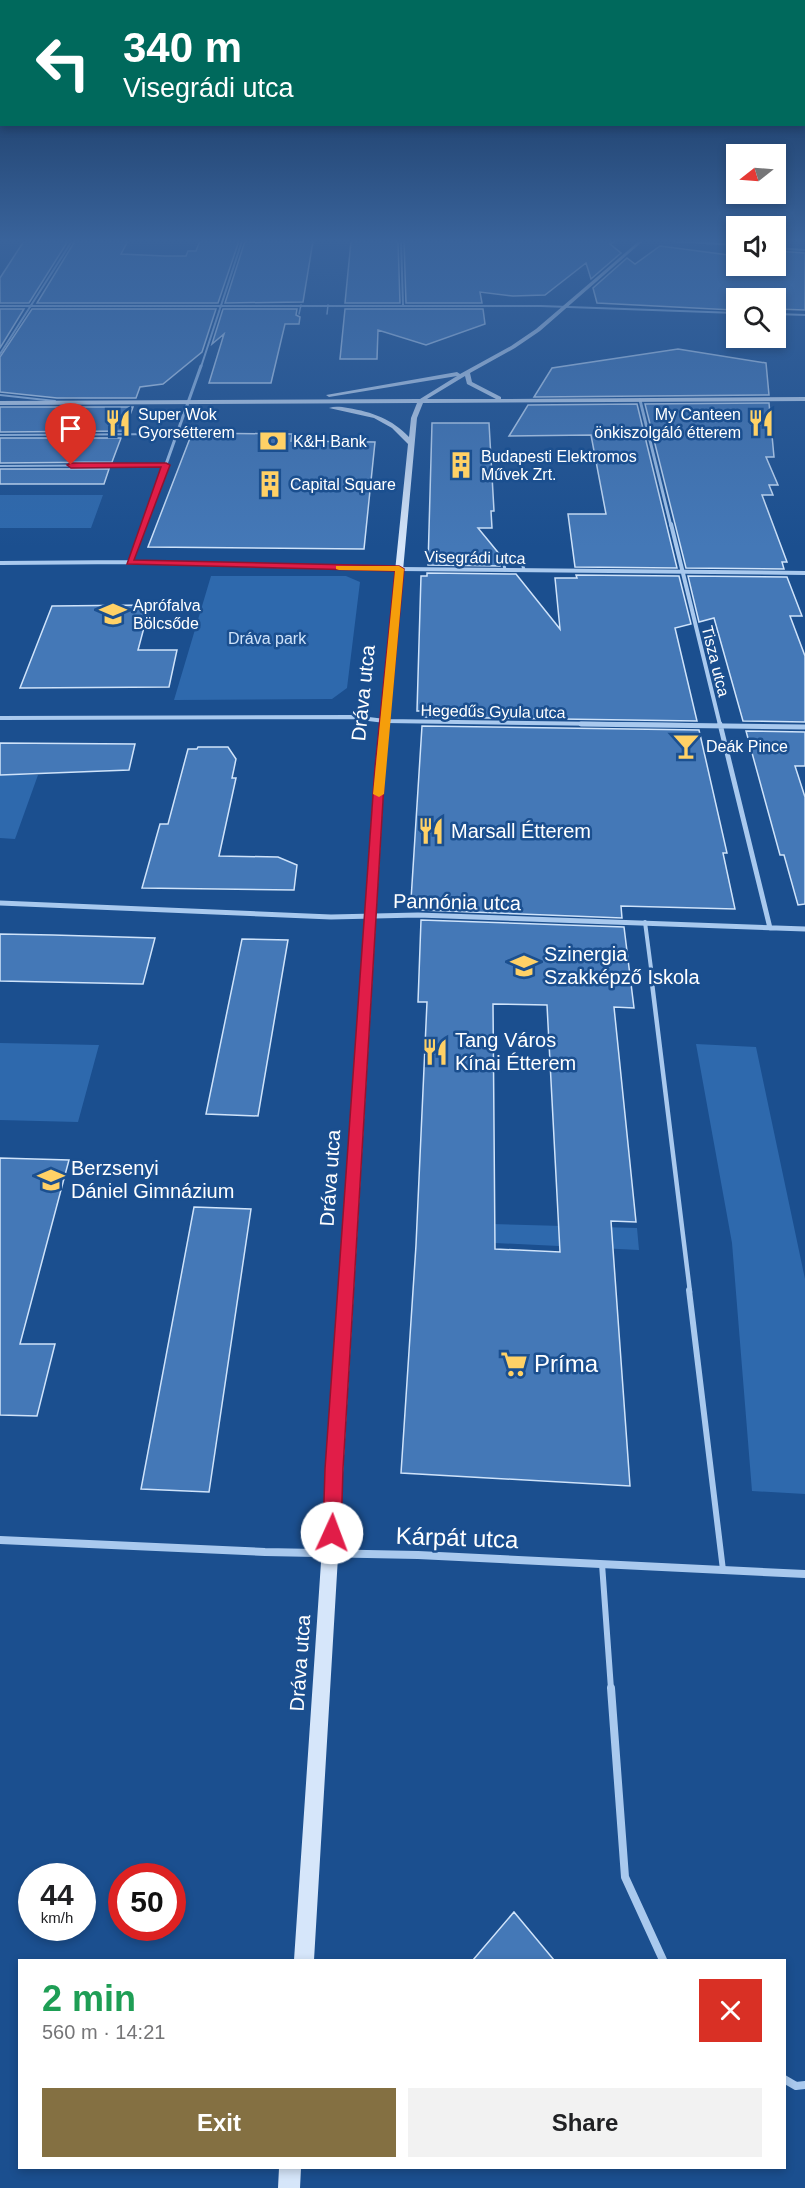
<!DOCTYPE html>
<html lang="en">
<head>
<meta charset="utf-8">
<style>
  :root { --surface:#fff; --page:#f2f2f2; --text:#202124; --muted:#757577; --accent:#847042 }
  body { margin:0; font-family:Arial,sans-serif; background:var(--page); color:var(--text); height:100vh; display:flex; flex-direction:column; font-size:22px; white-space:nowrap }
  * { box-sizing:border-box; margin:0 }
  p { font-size:20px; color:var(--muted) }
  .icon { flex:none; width:33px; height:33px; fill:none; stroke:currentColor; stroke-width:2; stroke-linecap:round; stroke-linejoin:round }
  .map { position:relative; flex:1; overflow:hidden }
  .sheet { position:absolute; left:18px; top:1959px; width:768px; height:210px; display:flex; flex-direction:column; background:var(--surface); border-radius:0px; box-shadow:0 3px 9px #0003 }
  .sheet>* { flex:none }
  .hud { position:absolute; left:0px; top:0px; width:806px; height:126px; box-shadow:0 3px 9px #0003; background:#00695c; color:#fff; overflow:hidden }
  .needle { width:39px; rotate:253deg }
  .controls { position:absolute; left:726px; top:144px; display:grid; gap:12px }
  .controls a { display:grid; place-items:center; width:60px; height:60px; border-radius:0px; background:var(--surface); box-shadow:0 3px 9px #0003; font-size:30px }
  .speed { position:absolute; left:18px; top:1863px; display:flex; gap:12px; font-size:30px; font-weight:700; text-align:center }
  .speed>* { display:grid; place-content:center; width:78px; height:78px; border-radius:50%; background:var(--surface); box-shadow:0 3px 9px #0003; line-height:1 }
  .speed small { font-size:15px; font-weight:400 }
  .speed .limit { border:9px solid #d22; background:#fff; color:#111 }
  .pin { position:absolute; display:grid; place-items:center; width:51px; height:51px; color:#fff; margin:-62px -26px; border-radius:50% 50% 50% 0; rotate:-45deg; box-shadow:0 0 6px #0007 }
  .pin .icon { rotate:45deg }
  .me { position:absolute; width:66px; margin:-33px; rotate:2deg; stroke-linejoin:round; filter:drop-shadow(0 0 4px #0008) }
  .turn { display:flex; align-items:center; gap:21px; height:126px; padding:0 24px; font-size:27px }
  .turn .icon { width:78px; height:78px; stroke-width:2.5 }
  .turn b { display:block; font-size:42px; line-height:51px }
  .round { display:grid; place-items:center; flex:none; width:63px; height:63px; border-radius:0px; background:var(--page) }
  .overview { display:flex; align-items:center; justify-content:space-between; height:102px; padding:0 24px }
  h1 { font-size:36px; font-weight:600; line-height:45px; color:#1e9e55 }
  .action { display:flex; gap:12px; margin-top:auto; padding:12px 24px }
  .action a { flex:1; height:69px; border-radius:0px; background:var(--accent); color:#fff; font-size:24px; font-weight:600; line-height:69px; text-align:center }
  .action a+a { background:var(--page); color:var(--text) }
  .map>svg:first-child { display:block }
  .green { fill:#2e69ad }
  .building { fill:#4478b7; stroke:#cfe3fa; stroke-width:1.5; fill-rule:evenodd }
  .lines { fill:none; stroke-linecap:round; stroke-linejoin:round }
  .lane-far6 { stroke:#a9c9ee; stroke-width:1.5 }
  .lane-far5 { stroke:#a9c9ee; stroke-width:2 }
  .lane-far4 { stroke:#a9c9ee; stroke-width:3 }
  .lane-far3 { stroke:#a9c9ee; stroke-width:4 }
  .lane-far2 { stroke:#a9c9ee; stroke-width:4.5 }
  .lane-far1 { stroke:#a9c9ee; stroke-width:6 }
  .lane { stroke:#a9c9ee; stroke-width:8 }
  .street-far4 { stroke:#a9c9ee; stroke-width:2 }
  .street-far3 { stroke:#a9c9ee; stroke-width:3 }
  .street-far2 { stroke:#a9c9ee; stroke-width:4 }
  .street-far1 { stroke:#a9c9ee; stroke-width:5 }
  .street { stroke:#a9c9ee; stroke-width:8 }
  .secondary { fill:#d6e6fa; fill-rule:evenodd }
  .route { fill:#e11d48; stroke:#92132f; stroke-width:1.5 }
  .slow { fill:#f59e0b }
  .labels { text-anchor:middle; stroke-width:5; stroke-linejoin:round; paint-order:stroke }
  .far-poi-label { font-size:16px; fill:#fff; stroke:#1b4f8f; text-anchor:start }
  .far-street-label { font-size:16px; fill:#fff; stroke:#1b4f8f }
  .far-park-label { font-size:16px; fill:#cfe3fa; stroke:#1b4f8f }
  .street-label { font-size:20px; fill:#fff; stroke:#1b4f8f }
  .poi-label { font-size:20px; fill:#fff; stroke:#1b4f8f; text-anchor:start }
  .near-poi-label { font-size:24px; fill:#fff; stroke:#1b4f8f; text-anchor:start }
  .near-street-label { font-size:24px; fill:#fff; stroke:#1b4f8f }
</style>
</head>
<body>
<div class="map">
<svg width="805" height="2188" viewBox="0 0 805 2188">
  <rect width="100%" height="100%" fill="#1b4f8f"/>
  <path class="green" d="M 0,495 L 103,495 L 91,528 L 0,528 Z
    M 211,576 L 346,576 L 360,582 L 347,688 L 332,699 L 174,700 Z
    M 0,775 L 38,775 L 15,839 L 0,838 Z
    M 0,1043 L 99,1045 L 78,1122 L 0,1120 Z
    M 696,1044 L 756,1047 L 805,1279 L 805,1494 L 752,1491 L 732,1243 Z
    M 417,1222 L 637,1228 L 639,1250 L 416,1239 Z"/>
  <path class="building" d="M 24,241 L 68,241 L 29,303 L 0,303 L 0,278 Z
    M 75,241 L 128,241 L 121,254 L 165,256 L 186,256 L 188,251 L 196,251 L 200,241 L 239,241 L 218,303 L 37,303 Z
    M 245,241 L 313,241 L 303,302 L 225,303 Z
    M 351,241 L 398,241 L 400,303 L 345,303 Z
    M 404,241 L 615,241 L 610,244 L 621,253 L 591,279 L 586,263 L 545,295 L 513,296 L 480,292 L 482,303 L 406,303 Z
    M 660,246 L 736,256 L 736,266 L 776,266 L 776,251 L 805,253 L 805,310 L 776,309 L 776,298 L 736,298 L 736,307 L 733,310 L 597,303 L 593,288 L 627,258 L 635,264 Z
    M 0,309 L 24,309 L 0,348 Z
    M 32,309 L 216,309 L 202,352 L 163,384 L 140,387 L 136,398 L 57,398 L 0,392 L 0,357 Z
    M 223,309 L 297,309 L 296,315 L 300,317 L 299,324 L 285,324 L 271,383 L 209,383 L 224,334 L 212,344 Z
    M 345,309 L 483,309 L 485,324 L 426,345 L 378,330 L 377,359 L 340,359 Z
    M 678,349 L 766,363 L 769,395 L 534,397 L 552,368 Z
    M 769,403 L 774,457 L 766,457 L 778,485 L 769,485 L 773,495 L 762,495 L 787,562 L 782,562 L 784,569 L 686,568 L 645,404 Z
    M 637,404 L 677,568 L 575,567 L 568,514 L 606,514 L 591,435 L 509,436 L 528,405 Z
    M 0,407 L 133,407 L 124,431 L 0,432 Z
    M 432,423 L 489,423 L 494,511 L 491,511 L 492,528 L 478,528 L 501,556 L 500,566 L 428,565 Z
    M 192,433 L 292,434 L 291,441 L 375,442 L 364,549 L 148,547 Z
    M 0,438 L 121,438 L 112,462 L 0,463 Z
    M 0,469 L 109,469 L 104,484 L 0,484 Z
    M 427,573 L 516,574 L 560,629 L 555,578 L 577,578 L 576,575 L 679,576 L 691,624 L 675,628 L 697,721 L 423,717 L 423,711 L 417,711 L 420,609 L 421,576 L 427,576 Z
    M 688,576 L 787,577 L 802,616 L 790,616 L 805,656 L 805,722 L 743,721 L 714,618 L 699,622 Z
    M 150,605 L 138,650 L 177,650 L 169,687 L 20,688 L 52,606 Z
    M 422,726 L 699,730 L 727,853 L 723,853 L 735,909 L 621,906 L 622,918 L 422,910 L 422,900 L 411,900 Z
    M 746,731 L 805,732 L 805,766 L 795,766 L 805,797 L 805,904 L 798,905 L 784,855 L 780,855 Z
    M 0,743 L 135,744 L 129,770 L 0,775 Z
    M 198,747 L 228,747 L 236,759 L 232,778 L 236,778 L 219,856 L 278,857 L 297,865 L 294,890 L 142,888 L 160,824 L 168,824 L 188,749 L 197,749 Z
    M 421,920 L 624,927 L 634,1008 L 614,1007 L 636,1222 L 611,1221 L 630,1486 L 401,1473 L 416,1245 L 427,1002 L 418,1002 ZM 493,1004 L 547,1005 L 560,1252 L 495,1249 Z
    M 0,934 L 53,935 L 155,938 L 143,984 L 0,981 Z
    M 242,939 L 288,940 L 258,1116 L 206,1114 Z
    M 0,1158 L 69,1160 L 20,1344 L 55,1344 L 37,1416 L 0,1415 Z
    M 194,1207 L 251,1209 L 209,1492 L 141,1489 Z
    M 514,1912 L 554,1960 L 473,1960 Z"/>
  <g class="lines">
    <path class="lane-far6" d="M 299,314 L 301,305
      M 327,314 L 328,305"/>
    <path class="lane-far5" d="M 0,395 L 55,401
      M 0,435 L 177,434
      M 0,466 L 166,465"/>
    <path class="lane-far4" d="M 503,559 L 505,570
      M 521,559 L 524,570"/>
    <path class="lane-far3" d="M 645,922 L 652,976"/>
    <path class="lane-far2" d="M 651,975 L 690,1292"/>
    <path class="lane-far1" d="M 689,1290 L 723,1570
      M 602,1564 L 611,1689"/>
    <path class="lane" d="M 611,1688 L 625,1877 L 663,1960
      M 784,2079 L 796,2086 L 805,2085"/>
    <path class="street-far4" d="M 401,241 L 403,305
      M 671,241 L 736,245
      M 776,248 L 805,250
      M 0,306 L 541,306 L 736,313
      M 776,314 L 805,315
      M 0,354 L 72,241
      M 201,367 L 242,241"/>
    <path class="street-far3" d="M 640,400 L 671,526
      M 144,526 L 201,366"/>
    <path class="street-far2" d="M 671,524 L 720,725
      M 130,562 L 144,524
      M 0,563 L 130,562 L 400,569 L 805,573
      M 0,718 L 352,717 L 385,721 L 686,725"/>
    <path class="street-far1" d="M 581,724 L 805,727
      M 720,724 L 770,928
      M 0,903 L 331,917 L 418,915 L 805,929"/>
    <path class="street" d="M 0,1540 L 265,1552 L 418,1555 L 805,1574"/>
    <path class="secondary" d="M 639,241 L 643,241 L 540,331 L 515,348 L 470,373 L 472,382 L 501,397 L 501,399 L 805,397 L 805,401 L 423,403 L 417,418 L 385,767 L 314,1960 L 294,1960 L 375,767 L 408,444 L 392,428 L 374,418 L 329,408 C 335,406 341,407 348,408 C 372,412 392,419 409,437 L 411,418 L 417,403 L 0,405 L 0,401 L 420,399 L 457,376 L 329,397 L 326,395 L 457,372 L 460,374 L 511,346 L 536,329 ZM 465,376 L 467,384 L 496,399 L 427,399 Z
      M 279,2168 L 301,2168 L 300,2188 L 278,2188 Z"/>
  </g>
  <linearGradient id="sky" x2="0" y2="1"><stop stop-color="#0f2b4f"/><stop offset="0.44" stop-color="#39639b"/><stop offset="1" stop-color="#39639b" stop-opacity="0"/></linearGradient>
  <rect width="805" height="547" fill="url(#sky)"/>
  <path class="route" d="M 166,463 L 170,465 L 134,560 L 399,566 L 404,569 L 385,767 L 343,1469 L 341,1533 L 339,1539 L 332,1541 L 326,1539 L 323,1533 L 325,1469 L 375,767 L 395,571 L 127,564 L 161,467 L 71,468 L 67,465 L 71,463 Z"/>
  <path class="slow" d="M 336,566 L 399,566 L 404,569 L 384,794 L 379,797 L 373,794 L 395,571 L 339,570 L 336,569 Z"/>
  <defs>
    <symbol id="restaurant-bare" viewBox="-9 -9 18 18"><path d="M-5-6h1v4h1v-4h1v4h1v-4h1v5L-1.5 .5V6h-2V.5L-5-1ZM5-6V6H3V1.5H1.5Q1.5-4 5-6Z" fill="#ffd166" stroke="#1b4f8f" stroke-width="2.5" paint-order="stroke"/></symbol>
    <symbol id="bank-bare" viewBox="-9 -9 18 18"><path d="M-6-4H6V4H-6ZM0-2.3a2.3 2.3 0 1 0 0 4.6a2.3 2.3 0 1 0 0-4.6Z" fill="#ffd166" stroke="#1b4f8f" stroke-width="2.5" paint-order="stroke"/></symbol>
    <symbol id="building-bare" viewBox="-9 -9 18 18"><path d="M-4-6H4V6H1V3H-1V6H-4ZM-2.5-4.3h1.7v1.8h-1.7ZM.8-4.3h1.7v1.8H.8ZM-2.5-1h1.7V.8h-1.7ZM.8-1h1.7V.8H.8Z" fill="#ffd166" stroke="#1b4f8f" stroke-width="2.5" paint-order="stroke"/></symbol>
    <symbol id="school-bare" viewBox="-9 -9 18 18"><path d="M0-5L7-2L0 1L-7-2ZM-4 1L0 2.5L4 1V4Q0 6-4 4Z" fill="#ffd166" stroke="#1b4f8f" stroke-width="2.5" paint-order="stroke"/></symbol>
    <symbol id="bar-bare" viewBox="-9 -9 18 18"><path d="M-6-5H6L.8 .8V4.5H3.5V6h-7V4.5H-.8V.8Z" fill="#ffd166" stroke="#1b4f8f" stroke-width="2.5" paint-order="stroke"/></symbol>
    <symbol id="supermarket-bare" viewBox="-9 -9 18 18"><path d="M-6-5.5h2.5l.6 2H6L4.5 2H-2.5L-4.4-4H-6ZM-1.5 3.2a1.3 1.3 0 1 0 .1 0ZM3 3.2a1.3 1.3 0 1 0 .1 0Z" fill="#ffd166" stroke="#1b4f8f" stroke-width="2.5" paint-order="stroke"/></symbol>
  </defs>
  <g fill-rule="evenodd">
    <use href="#restaurant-bare" x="99" y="404" width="38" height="38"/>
    <use href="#restaurant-bare" x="742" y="404" width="38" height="38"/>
    <use href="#bank-bare" x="254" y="422" width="38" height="38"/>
    <use href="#building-bare" x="442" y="446" width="38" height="38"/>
    <use href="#building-bare" x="251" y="465" width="38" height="38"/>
    <use href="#school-bare" x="94" y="595" width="38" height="38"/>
    <use href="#bar-bare" x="667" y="727" width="38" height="38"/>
    <use href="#restaurant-bare" x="412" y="812" width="38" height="38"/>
    <use href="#school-bare" x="505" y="947" width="38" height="38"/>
    <use href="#restaurant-bare" x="416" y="1033" width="38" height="38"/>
    <use href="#school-bare" x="32" y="1161" width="38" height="38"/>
    <use href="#supermarket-bare" x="495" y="1345" width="38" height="38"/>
  </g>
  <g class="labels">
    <g class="far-poi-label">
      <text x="138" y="420">Super Wok<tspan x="138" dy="18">Gyorsétterem</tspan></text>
      <text x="741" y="420" text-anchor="end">My Canteen<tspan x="741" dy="18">önkiszolgáló étterem</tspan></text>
      <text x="293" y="447">K&amp;H Bank</text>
      <text x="481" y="462">Budapesti Elektromos<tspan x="481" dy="18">Művek Zrt.</tspan></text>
      <text x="290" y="490">Capital Square</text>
      <text x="133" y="611">Aprófalva<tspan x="133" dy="18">Bölcsőde</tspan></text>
      <text x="706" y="752">Deák Pince</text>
    </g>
    <g class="far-street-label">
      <text transform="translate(475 557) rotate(1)" y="6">Visegrádi utca</text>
      <text transform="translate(716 661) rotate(76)" y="6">Tisza utca</text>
      <text transform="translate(493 711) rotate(1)" y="6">Hegedűs Gyula utca</text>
    </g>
    <g class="far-park-label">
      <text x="267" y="644">Dráva park</text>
    </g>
    <g class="street-label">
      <text transform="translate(363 693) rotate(-84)" y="7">Dráva utca</text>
      <text transform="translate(457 902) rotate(1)" y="7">Pannónia utca</text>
      <text transform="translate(330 1178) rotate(-86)" y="7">Dráva utca</text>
      <text transform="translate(300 1663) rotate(-86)" y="7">Dráva utca</text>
    </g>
    <g class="poi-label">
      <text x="451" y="838">Marsall Étterem</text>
      <text x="544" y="961">Szinergia<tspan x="544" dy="23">Szakképző Iskola</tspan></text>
      <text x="455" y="1047">Tang Város<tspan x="455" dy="23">Kínai Étterem</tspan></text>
      <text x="71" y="1175">Berzsenyi<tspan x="71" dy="23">Dániel Gimnázium</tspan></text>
    </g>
    <g class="near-poi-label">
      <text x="534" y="1372">Príma</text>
    </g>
    <g class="near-street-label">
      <text transform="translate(457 1538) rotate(2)" y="8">Kárpát utca</text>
    </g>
  </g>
</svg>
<div class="controls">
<a><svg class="needle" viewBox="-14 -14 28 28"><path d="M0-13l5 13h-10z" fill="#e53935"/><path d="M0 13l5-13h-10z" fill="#757577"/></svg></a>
<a><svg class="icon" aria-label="sound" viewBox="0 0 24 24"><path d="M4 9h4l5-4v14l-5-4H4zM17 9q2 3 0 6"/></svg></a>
<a><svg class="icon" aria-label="search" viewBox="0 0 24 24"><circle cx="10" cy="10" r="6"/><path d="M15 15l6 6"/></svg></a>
</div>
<div class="speed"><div>44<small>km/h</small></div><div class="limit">50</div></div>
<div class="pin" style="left:71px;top:465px;background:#d93025"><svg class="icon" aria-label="arrive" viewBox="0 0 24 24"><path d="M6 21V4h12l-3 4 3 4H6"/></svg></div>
<svg class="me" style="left:332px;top:1533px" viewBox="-20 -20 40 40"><circle r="19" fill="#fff"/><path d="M0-13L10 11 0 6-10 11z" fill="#e11d48"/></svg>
<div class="hud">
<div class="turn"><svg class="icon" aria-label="left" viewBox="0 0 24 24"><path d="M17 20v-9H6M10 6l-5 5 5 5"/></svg><div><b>340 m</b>Visegrádi utca</div></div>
</div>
<section class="sheet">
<div class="overview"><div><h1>2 min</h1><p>560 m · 14:21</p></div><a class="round" style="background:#d93025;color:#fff"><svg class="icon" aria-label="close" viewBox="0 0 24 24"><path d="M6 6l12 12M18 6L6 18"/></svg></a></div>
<div class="action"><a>Exit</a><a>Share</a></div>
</section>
</div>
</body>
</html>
